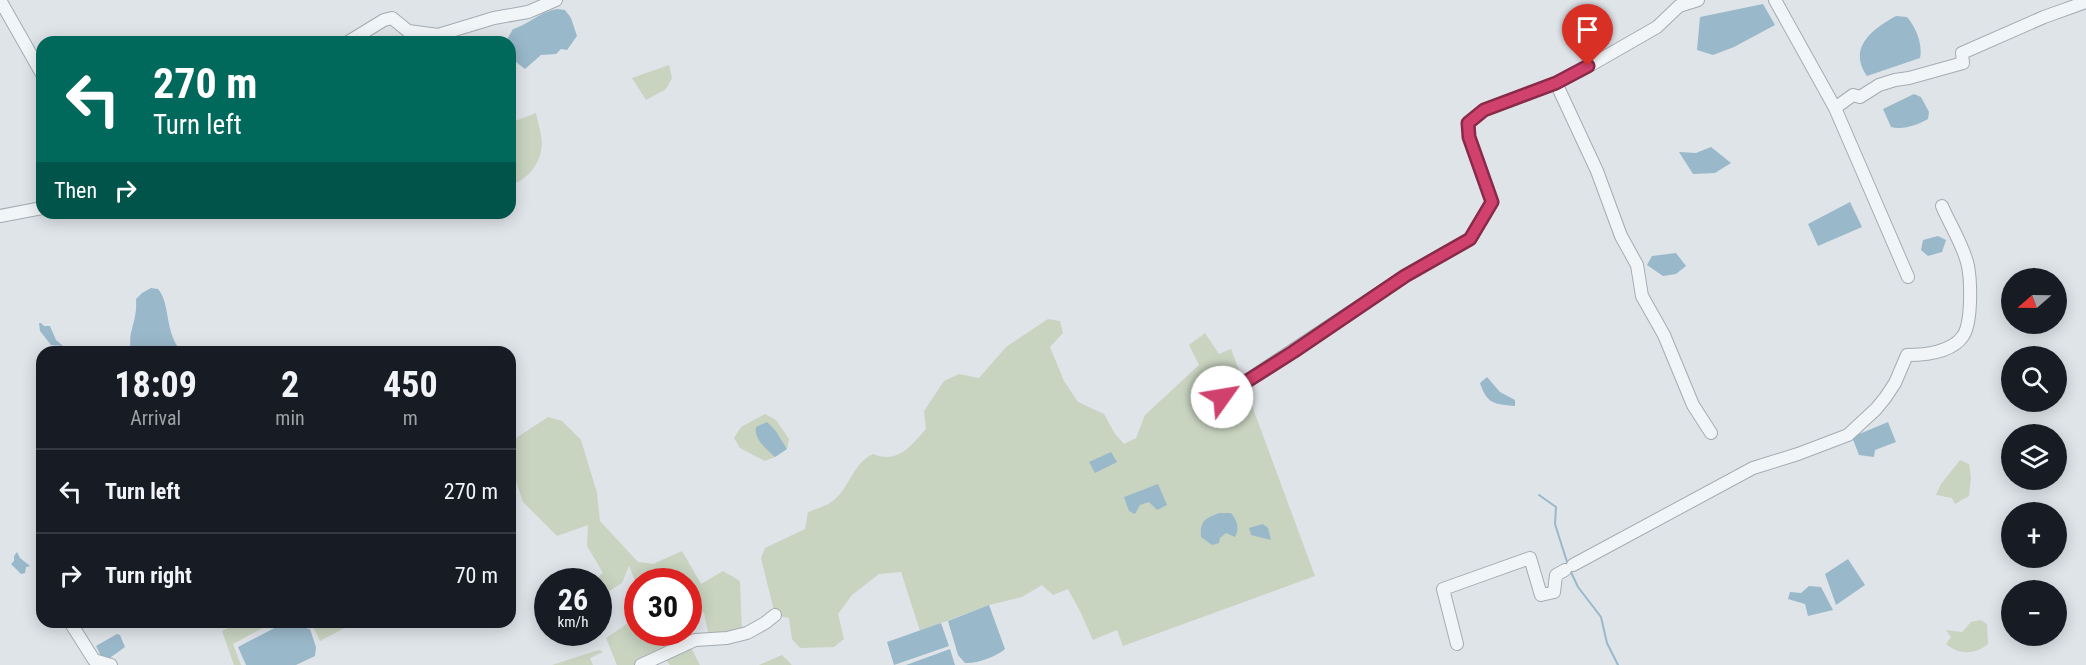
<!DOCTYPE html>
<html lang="en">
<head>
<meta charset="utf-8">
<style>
  :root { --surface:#171b24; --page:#20242c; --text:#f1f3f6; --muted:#9ea1a6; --line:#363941 }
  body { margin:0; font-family:"Roboto Condensed",sans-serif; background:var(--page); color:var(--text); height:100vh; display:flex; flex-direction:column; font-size:22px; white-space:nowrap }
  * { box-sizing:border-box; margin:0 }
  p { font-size:20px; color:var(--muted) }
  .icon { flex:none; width:33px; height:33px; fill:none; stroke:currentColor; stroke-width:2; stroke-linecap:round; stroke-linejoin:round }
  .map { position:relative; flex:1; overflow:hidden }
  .side { position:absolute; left:36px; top:346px; width:480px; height:282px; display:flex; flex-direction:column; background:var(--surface); border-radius:18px; box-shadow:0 3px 15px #0003 }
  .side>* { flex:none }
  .banner { position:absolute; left:36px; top:36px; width:480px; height:183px; border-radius:18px; box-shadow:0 3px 15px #0003; background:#00695c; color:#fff; overflow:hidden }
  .needle { width:39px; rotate:250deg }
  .buttons { position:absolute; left:2001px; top:268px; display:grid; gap:12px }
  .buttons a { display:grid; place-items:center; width:66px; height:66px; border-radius:50%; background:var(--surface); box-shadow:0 3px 15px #0003; font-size:30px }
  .speed { position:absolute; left:534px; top:568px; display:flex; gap:12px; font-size:30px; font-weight:700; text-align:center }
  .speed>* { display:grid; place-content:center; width:78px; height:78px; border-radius:50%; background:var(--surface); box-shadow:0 3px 15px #0003; line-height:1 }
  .speed small { font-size:15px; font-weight:400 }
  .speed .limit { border:9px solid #d22; background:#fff; color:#111 }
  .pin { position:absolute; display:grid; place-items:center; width:51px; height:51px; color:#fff; margin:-62px -26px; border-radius:50% 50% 50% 0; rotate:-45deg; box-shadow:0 0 6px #0007 }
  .pin .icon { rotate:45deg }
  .me { position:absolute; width:66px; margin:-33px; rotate:58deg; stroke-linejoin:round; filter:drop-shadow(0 0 4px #0008) }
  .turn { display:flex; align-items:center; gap:21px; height:126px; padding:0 18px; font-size:27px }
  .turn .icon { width:78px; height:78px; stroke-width:2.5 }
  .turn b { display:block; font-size:42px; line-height:51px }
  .then { display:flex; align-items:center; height:57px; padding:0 18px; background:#0003; gap:12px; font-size:22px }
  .eta { display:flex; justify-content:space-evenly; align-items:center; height:102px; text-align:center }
  .eta b { font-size:36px; font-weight:700; line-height:42px }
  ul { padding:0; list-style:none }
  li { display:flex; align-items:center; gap:18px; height:84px; padding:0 18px; border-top:2px solid var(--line) }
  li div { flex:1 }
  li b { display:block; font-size:22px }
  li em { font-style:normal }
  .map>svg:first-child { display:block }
  .green { fill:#c8d3c0 }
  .water { fill:#99b8ca }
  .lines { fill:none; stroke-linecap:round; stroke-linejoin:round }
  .stream { stroke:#99b8ca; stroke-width:2 }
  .minor-casing { stroke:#a4acb3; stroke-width:14 }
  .minor { stroke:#f2f5f7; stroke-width:12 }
  .route-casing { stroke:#882a48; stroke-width:15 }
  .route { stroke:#d1416e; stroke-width:10 }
</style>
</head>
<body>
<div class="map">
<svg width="2086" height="665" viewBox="0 0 2086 665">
  <rect width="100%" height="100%" fill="#dfe4e9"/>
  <path class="green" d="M 669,65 L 672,78 L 666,89 L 646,100 L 632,78 Z
    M 536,113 C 538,124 544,140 541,151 C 538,167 525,181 510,185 L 510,123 Z
    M 1048,319 L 1060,321 L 1063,333 L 1050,347 L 1064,381 L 1078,402 L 1104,414 L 1115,434 L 1124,444 L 1136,438 L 1145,415 L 1199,365 L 1189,345 L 1205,333 L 1219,354 L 1231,349 L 1315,576 L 1123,646 L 1117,630 L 1093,640 L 1080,611 L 1068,589 L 1053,595 L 1042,585 L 1022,597 L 989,605 L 920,631 L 901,572 L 879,574 L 852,595 L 838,614 L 844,639 L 834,647 L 800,648 L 792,639 L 789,618 L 775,615 L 761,558 L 765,548 L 805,529 L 808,512 C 815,509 824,507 830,503 C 850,490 852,463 873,454 C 898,464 911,446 926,429 L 924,411 L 944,381 L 959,374 L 979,378 L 1006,347 Z
    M 765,414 L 776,420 L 789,439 L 787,449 L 775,457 L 765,461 L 740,448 L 734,438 L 741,427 Z
    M 548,417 L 562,421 L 581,440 L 597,493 L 600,521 L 638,562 L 653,564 L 682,551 L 701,584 L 723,571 L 740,581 L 742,633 L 709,638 L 704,612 L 689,620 L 688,582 L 638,582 L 637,585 L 629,566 L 622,583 L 603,595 L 598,582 L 595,579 L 603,573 L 587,546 L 588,525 L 557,536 L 523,502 L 510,464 L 510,442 Z
    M 1960,460 L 1969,464 L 1971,477 L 1969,496 L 1955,504 L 1952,498 L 1936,495 L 1941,484 Z
    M 637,617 L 638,633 L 683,633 L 700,665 L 670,665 L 666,660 L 652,665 L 617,665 L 606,638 Z
    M 1981,620 L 1987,624 L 1988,644 C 1975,655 1959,655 1946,644 L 1951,637 L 1946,630 L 1962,632 L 1971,622 Z
    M 239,623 L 272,623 L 233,644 L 241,665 L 234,665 L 222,631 Z
    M 311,623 L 354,623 L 320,641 Z
    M 599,650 L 603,652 L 590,658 L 593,665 L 552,665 Z
    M 782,655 L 792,665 L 758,665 L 759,665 Z"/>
  <path class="water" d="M 1763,4 L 1775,25 L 1734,47 L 1713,55 L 1697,50 L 1700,17 Z
    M 558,9 L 565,10 L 571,18 L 577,36 L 567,50 L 561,49 L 556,54 L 541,55 L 525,69 L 516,62 C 516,54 510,50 510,42 L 506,41 L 513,29 C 530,24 540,11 558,9 Z
    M 1896,16 L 1907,17 C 1916,27 1923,45 1920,58 L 1867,76 C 1847,47 1873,29 1896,16 Z
    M 1914,94 L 1921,97 L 1929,112 L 1928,119 C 1917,125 1904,130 1891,127 L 1883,109 Z
    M 1711,147 L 1731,163 L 1715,173 L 1693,174 L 1679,152 L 1696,153 Z
    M 1850,202 L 1862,227 L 1818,246 L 1808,224 Z
    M 1938,236 L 1946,240 L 1942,252 L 1928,256 L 1921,250 L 1923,240 Z
    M 1676,253 L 1686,266 L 1676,274 L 1663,276 L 1647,265 L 1652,256 Z
    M 151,288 L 158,289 C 171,304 164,333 182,352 L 128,352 C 132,346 129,341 131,333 C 134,321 137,312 136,299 L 142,293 Z
    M 39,323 L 41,323 L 44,326 L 50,326 L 56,340 L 63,346 L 51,345 L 40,331 Z
    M 1224,370 L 1238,386 L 1227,392 L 1211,377 Z
    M 1487,377 L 1500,392 L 1515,400 L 1515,406 C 1494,404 1487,404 1480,383 Z
    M 767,422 L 775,430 L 787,449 L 775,457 C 767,449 754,440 756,427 Z
    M 1888,422 L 1896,442 L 1875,450 L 1874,457 L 1859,455 L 1852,437 Z
    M 1111,452 L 1117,462 L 1095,473 L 1089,462 Z
    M 1158,484 L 1167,505 L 1157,510 L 1149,502 L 1140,505 L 1135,514 L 1129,511 L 1124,497 Z
    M 1219,513 L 1231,513 C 1237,520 1240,528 1235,537 L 1226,533 L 1220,538 L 1219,543 L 1212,545 L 1201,537 C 1200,520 1205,519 1219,513 Z
    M 1263,524 L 1268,528 L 1271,540 L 1251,535 L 1249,528 Z
    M 17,552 L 20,558 L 30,566 L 26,567 L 25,573 L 21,574 L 11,564 L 14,561 L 14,556 Z
    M 1848,559 L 1865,585 L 1836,605 L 1825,574 Z
    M 1809,586 L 1821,587 L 1833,610 L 1808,616 L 1805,604 L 1788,599 L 1790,592 L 1801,593 Z
    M 989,605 L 1005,649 C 996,657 976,664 965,663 L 958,655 L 948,621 Z
    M 284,623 L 310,629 L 316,647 L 315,656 L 296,665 L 246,665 L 238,647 Z
    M 941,623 L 949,646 L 894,665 L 887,642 Z
    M 117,634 L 120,635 L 125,647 L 107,660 L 102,658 L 96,646 Z
    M 950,649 L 955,665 L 906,665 Z"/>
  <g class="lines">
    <path class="stream" d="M 1539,495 L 1556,507 L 1555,524 L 1568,565
      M 1570,570 L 1578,587 L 1601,617 L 1607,643 L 1618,665"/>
    <defs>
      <path id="minor" d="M 0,0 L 42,74
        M 1775,0 L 1835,108 L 1908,277
        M 348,42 L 384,20 L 392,18 L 408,31 L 438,35 L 494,18 L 528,12 L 556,0
        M 1556,83 L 1597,171 L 1621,236 L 1637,265 L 1642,296 L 1664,335 L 1693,405 L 1711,433
        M 1835,108 L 1853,95 L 1860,97 L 1879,85 L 1895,80 L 1909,78 L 1963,63 L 1962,53 L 2044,17 L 2086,2
        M 0,216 L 42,208
        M 1222,397 L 1405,276 L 1470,239 L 1492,202 L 1469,137 L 1469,123 L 1484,110 L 1556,83 L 1589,66 L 1657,27 L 1679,6 L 1698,0
        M 1573,565 L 1753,468 L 1798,454 L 1848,435 L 1876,409 L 1885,398 L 1895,383 L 1907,355 C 1925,355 1952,352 1963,336 C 1972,323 1971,282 1968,266 C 1964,246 1950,225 1942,206
        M 70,622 L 94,660 L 111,665
        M 1457,644 L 1443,589 L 1530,558 L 1541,595 L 1554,592 L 1556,575 L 1565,570
        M 641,665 L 695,640 L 727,638 L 747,633 L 765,623 L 775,615"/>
    </defs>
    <use href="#minor" class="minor-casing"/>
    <use href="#minor" class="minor"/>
  </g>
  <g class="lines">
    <defs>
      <path id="route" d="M 1222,397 L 1293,352 L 1405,276 L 1470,239 L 1492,202 L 1469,137 L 1468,123 L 1484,110 L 1556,83 L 1588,66"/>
    </defs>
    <use href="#route" class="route-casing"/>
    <use href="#route" class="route"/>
  </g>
</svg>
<div class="buttons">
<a><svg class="needle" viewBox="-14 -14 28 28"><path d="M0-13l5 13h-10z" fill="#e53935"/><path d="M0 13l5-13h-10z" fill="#9ea1a6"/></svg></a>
<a><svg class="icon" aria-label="search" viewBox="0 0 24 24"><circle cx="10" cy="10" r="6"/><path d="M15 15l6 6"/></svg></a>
<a><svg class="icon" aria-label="layers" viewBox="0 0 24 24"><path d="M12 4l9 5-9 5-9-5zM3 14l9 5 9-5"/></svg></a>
<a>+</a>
<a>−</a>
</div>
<div class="speed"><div>26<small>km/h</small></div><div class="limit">30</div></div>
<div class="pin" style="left:1588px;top:66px;background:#d93025"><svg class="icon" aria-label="arrive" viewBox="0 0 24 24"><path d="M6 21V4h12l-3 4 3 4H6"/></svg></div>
<svg class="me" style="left:1222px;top:397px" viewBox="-20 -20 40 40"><circle r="19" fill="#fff"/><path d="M0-13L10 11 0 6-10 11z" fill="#d1416e"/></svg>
<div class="banner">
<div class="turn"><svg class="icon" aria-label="left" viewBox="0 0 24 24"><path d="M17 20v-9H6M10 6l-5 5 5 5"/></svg><div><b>270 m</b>Turn left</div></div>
<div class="then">Then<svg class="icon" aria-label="right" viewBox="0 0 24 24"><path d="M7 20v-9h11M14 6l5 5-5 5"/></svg></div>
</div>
<section class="side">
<div class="eta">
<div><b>18:09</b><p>Arrival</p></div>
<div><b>2</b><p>min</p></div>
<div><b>450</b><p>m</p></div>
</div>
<ul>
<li><svg class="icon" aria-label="left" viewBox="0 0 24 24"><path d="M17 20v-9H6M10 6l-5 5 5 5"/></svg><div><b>Turn left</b></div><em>270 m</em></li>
<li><svg class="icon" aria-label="right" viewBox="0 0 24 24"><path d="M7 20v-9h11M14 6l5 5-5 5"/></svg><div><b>Turn right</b></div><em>70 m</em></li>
</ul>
</section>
</div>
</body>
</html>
